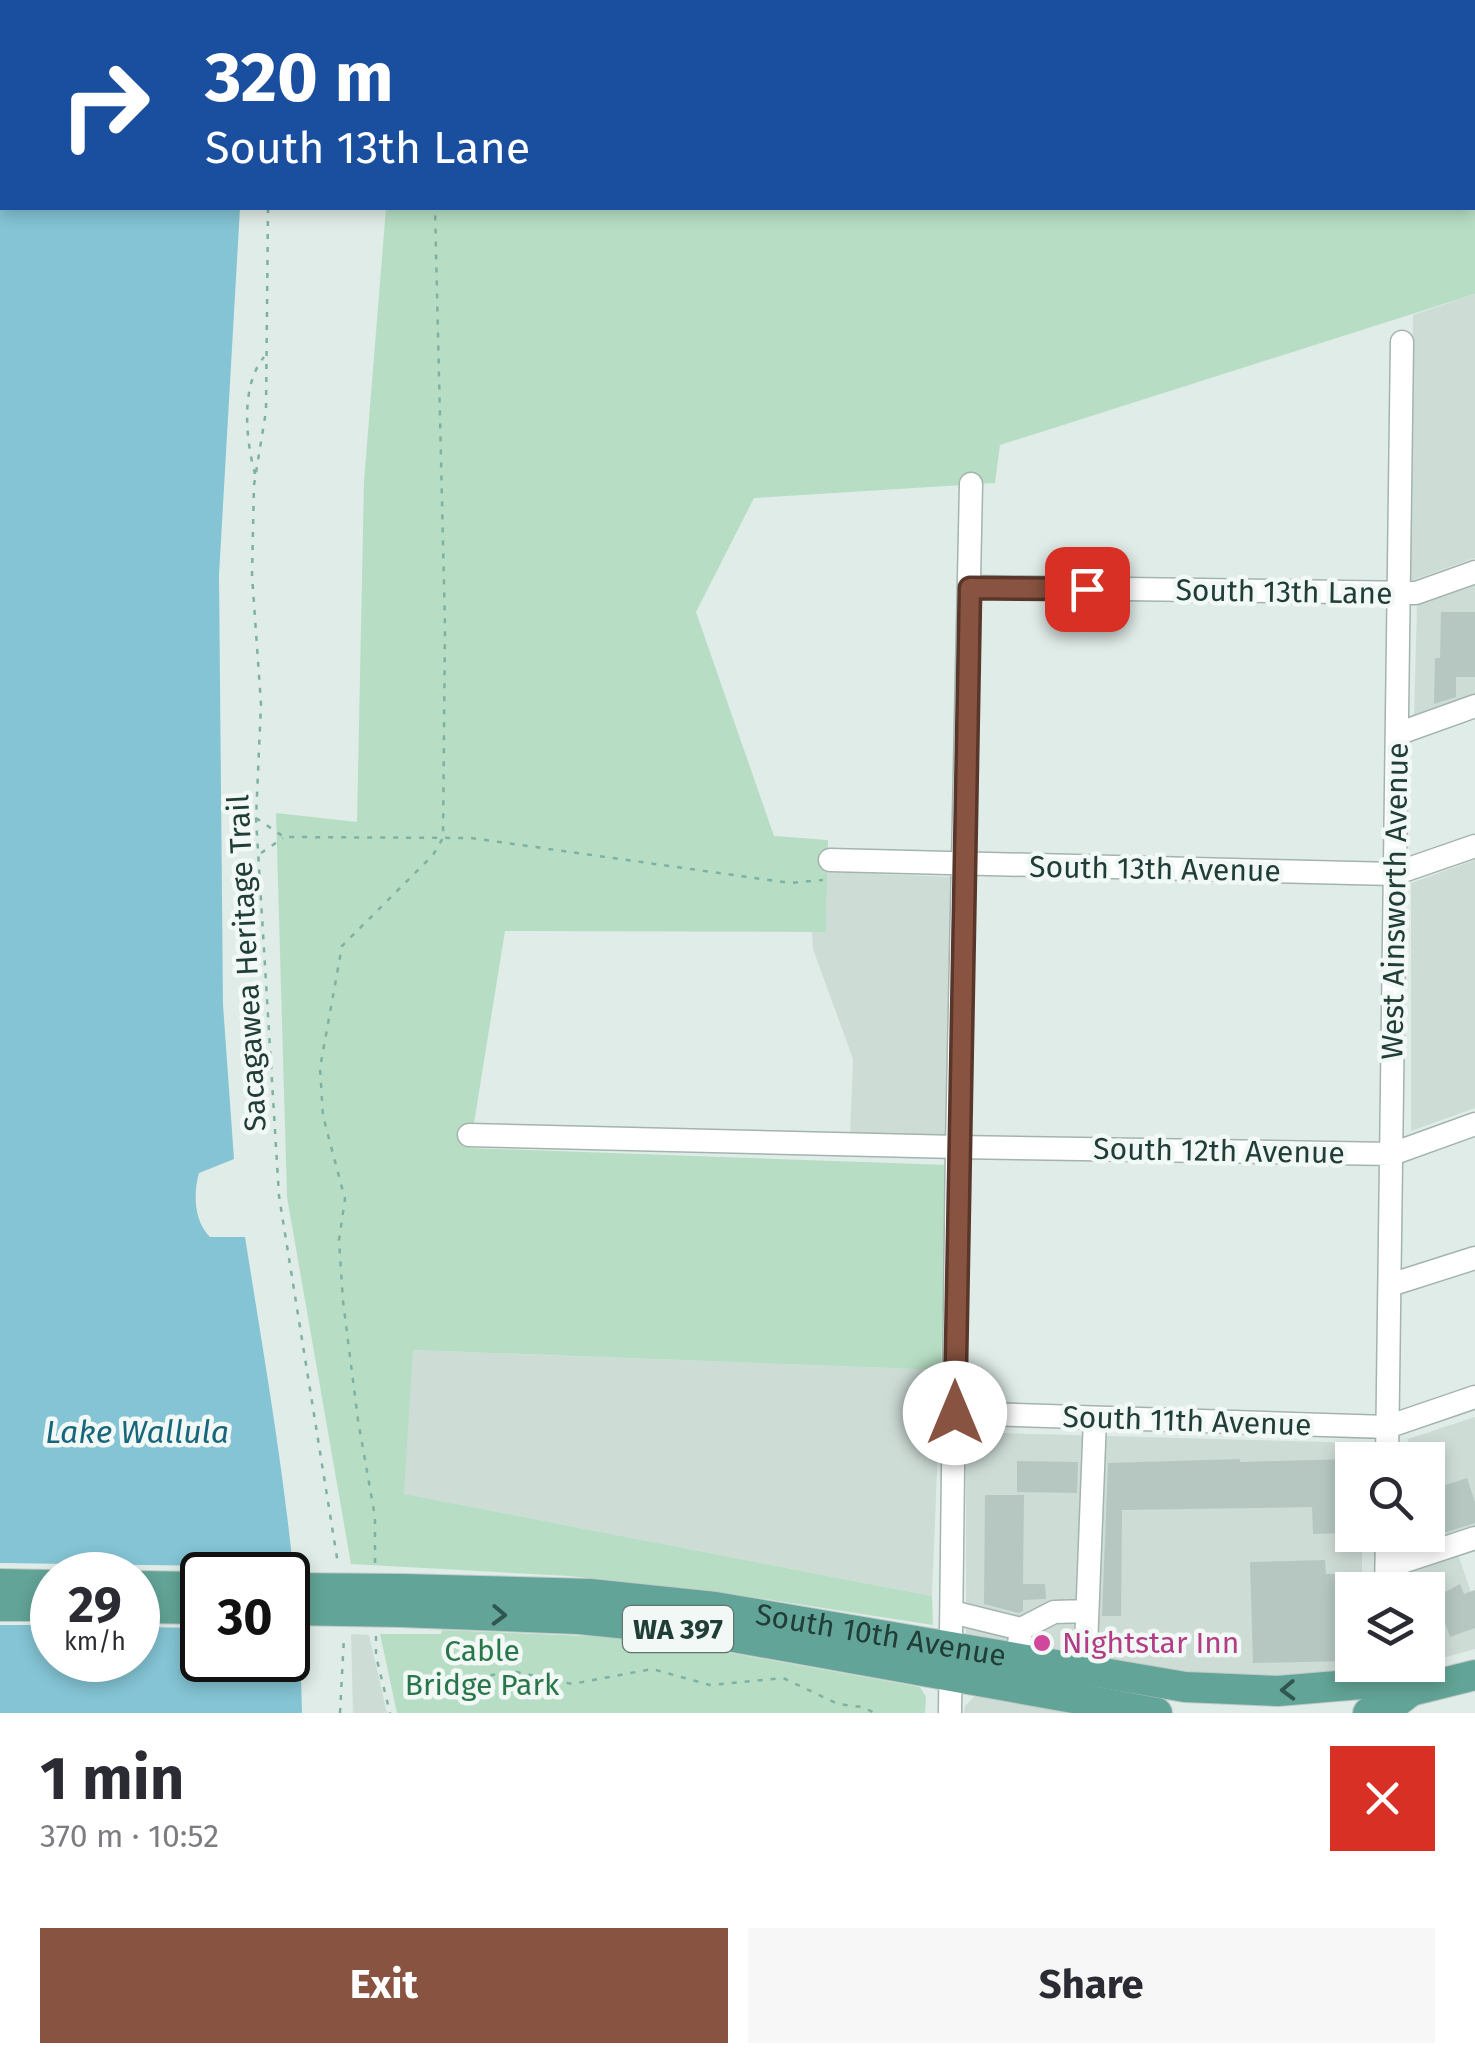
<!DOCTYPE html>
<html lang="en">
<head>
<meta charset="utf-8">
<style>
  :root { --surface:#fff; --page:#f7f7f7; --text:#2b2b33; --muted:#7c7c81; --accent:#885340 }
  body { margin:0; font-family:"Fira Sans",sans-serif; background:var(--page); color:var(--text); height:100vh; display:flex; flex-direction:column; font-size:38px; white-space:nowrap }
  * { box-sizing:border-box; margin:0 }
  p { font-size:32px; color:var(--muted) }
  .icon { flex:none; width:55px; height:55px; fill:none; stroke:currentColor; stroke-width:2; stroke-linecap:round; stroke-linejoin:round }
  .map { position:relative; height:1713px; overflow:hidden }
  .sheet { display:flex; flex-direction:column; background:var(--surface); flex:1 }
  .sheet>* { flex:none }
  .hud { position:absolute; left:0px; top:0px; width:1475px; height:210px; box-shadow:0 5px 15px #0003; background:#1a4fa0; color:#fff; overflow:hidden }
  .buttons { position:absolute; left:1335px; top:1442px; display:grid; gap:20px }
  .buttons a { display:grid; place-items:center; width:110px; height:110px; border-radius:0px; background:var(--surface); box-shadow:0 5px 15px #0003; font-size:50px }
  .speed { position:absolute; left:30px; top:1552px; display:flex; gap:20px; font-size:50px; font-weight:700; text-align:center }
  .speed>* { display:grid; place-content:center; width:130px; height:130px; border-radius:50%; background:var(--surface); box-shadow:0 5px 15px #0003; line-height:1 }
  .speed small { font-size:25px; font-weight:400 }
  .speed .limit { border:5px solid #111; border-radius:15px; background:#fff; color:#111 }
  .pin { position:absolute; display:grid; place-items:center; width:85px; height:85px; color:#fff; margin:-42px; border-radius:20px; box-shadow:0 5px 15px #0006 }
  .me { position:absolute; width:110px; margin:-55px; rotate:0deg; stroke-linejoin:round; filter:drop-shadow(0 0 8px #0008) }
  .turn { display:flex; align-items:center; gap:35px; height:210px; padding:0 40px; font-size:45px }
  .turn .icon { width:130px; height:130px; stroke-width:2.5 }
  .turn b { display:block; font-size:70px; line-height:85px }
  .round { display:grid; place-items:center; flex:none; width:105px; height:105px; border-radius:0px; background:var(--page) }
  .head { display:flex; align-items:center; justify-content:space-between; height:170px; padding:0 40px }
  h1 { font-size:60px; font-weight:700; line-height:75px }
  .button { display:flex; gap:20px; margin-top:auto; padding:20px 40px }
  .button a { flex:1; height:115px; border-radius:0px; background:var(--accent); color:#fff; font-size:40px; font-weight:700; line-height:115px; text-align:center }
  .button a+a { background:var(--page); color:var(--text) }
  .map>svg:first-child { display:block }
  .built { fill:#cedcd6 }
  .green { fill:#b7dec4 }
  .water { fill:#84c4d4; fill-rule:evenodd }
  .pier { fill:#e0ece7 }
  .building { fill:#b5c7c0 }
  .lines { fill:none; stroke-linecap:round; stroke-linejoin:round }
  .minor-casing { stroke:#a3b4af; stroke-width:25 }
  .major-casing { stroke:#c1c9c7; stroke-width:32 }
  .path { stroke:#7eb1a4; stroke-width:2.5; stroke-dasharray:5 8; stroke-linecap:butt }
  .minor { stroke:#fff; stroke-width:22 }
  .major { stroke:#62a497; stroke-width:30 }
  .major-bridge-casing { stroke:#c1c9c7; stroke-width:32; stroke-linecap:butt }
  .major-bridge { stroke:#62a497; stroke-width:30 }
  .oneway { stroke:#30574f }
  .route-casing { stroke:#58362a; stroke-width:25 }
  .route { stroke:#885340; stroke-width:18 }
  .hotel-dot { fill:#d1479c; stroke:#f1f8f5; stroke-width:4 }
  .labels { text-anchor:middle; stroke-width:9; stroke-linejoin:round; paint-order:stroke }
  .shield { fill:#f1f8f5; stroke:#5f7570; stroke-width:2.5 }
  .shield-label { font-size:28px; font-weight:bold; fill:#203d37 }
  .street-label { font-size:30px; fill:#203d37; stroke:#f1f8f5 }
  .hotel-label { font-size:30px; fill:#b23c85; stroke:#f1f8f5; text-anchor:start }
  .park-label { font-size:30px; fill:#28764a; stroke:#f1f8f5 }
  .water-label { font-size:32px; font-style:italic; fill:#17667c; stroke:#f1f8f5 }
</style>
</head>
<body>
<div class="map">
<svg width="1475" height="1713" viewBox="0 0 1475 1713">
  <rect width="100%" height="100%" fill="#e0ece7"/>
  <path class="built" d="M 1475,294 L 1475,558 L 1410,581 L 1413,315 Z
    M 1475,582 L 1475,699 L 1414,720 L 1417,603 Z
    M 1475,860 L 1475,1108 L 1411,1131 L 1411,883 Z
    M 827,872 L 952,877 L 948,1135 L 850,1136 L 853,1059 L 813,949 L 812,932 L 826,932 Z
    M 412,1350 L 941,1370 L 932,1596 L 403,1494 Z
    M 1475,1417 L 1475,1536 L 1454,1543 L 1475,1604 L 1475,1649 L 1428,1662 L 1428,1590 L 1408,1590 L 1408,1535 L 1428,1535 L 1428,1460 L 1408,1460 L 1408,1439 Z
    M 966,1432 L 1362,1443 L 1362,1460 L 1352,1460 L 1352,1535 L 1362,1535 L 1362,1590 L 1352,1590 L 1352,1665 L 1363,1665 L 1363,1672 L 1281,1679 L 1211,1678 L 966,1637 Z
    M 351,1634 L 369,1635 L 387,1713 L 353,1713 Z
    M 978,1693 L 1088,1713 L 964,1713 L 965,1706 Z"/>
  <path class="green" d="M 318,0 L 1475,0 L 1475,294 L 1000,445 L 995,483 L 754,498 L 696,612 L 774,836 L 828,840 L 826,932 L 505,931 L 470,1148 L 948,1165 L 941,1370 L 413,1350 L 404,1494 L 932,1596 L 933,1625 L 713,1591 L 569,1576 L 351,1564 L 287,1197 L 276,813 L 357,822 L 364,481 L 386,208 L 1472,208 L 1472,2 L 317,2 Z
    M 442,1630 L 611,1637 L 692,1646 L 920,1687 L 926,1697 L 925,1713 L 397,1713 L 380,1634 L 441,1634 Z"/>
  <path class="water" d="M 0,0 L 252,0 L 2,2 L 2,208 L 240,208 L 219,575 L 223,1005 L 234,1159 L 199,1173 C 193,1194 194,1221 210,1237 L 245,1237 C 270,1395 299,1553 302,1713 L 0,1713 ZM 52,1575 L 138,1575 L 138,1660 L 52,1660 ZM 202,1575 L 288,1575 L 288,1660 L 202,1660 Z"/>
  <path class="pier" d="M 0,1563 L 298,1567 L 303,1629 L 288,1629 L 288,1575 L 202,1575 L 202,1628 L 138,1627 L 138,1575 L 52,1575 L 52,1625 L 0,1625 Z"/>
  <path class="building" d="M 1441,612 L 1475,612 L 1475,677 L 1456,677 L 1456,697 L 1434,704 L 1435,658 L 1440,658 Z
    M 1240,1459 L 1240,1462 L 1348,1459 L 1350,1533 L 1313,1534 L 1312,1507 L 1122,1510 L 1121,1616 L 1102,1616 L 1108,1463 Z
    M 1017,1461 L 1078,1462 L 1077,1493 L 1017,1492 Z
    M 1467,1478 L 1475,1502 L 1475,1523 L 1428,1538 L 1428,1511 L 1437,1508 L 1431,1490 Z
    M 985,1495 L 1024,1495 L 1023,1584 L 1045,1584 L 1046,1599 L 1023,1600 L 1023,1611 L 1019,1613 L 984,1604 Z
    M 1325,1560 L 1326,1574 L 1346,1574 L 1348,1661 L 1253,1663 L 1250,1562 Z
    M 1460,1584 L 1464,1594 L 1475,1590 L 1475,1628 L 1450,1637 L 1436,1597 Z"/>
  <g class="lines">
    <defs>
      <path id="minor" d="M 970,587 L 1416,593 L 1475,572
        M 1397,734 L 1475,706
        M 830,860 L 1394,874 L 1475,846
        M 469,1135 L 957,1147 L 1392,1154 L 1475,1124
        M 1390,1285 L 1475,1258
        M 955,1413 L 1387,1427 L 1475,1397
        M 1387,1460 L 1402,342
        M 1387,1567 L 1475,1538
        M 1386,1590 L 1387,1535
        M 952,1612 L 1021,1629
        M 1017,1659 L 1021,1629 L 1054,1612 L 1087,1611
        M 1085,1672 L 1095,1418
        M 950,1713 L 957,1147 L 971,484"/>
      <g id="major">
        <path d="M 0,1584 L 52,1585"/>
        <path d="M 138,1586 L 202,1587"/>
        <path id="s1" d="M 402,1589 L 590,1594 L 715,1607 L 1185,1687 L 1278,1691 L 1385,1682 L 1411,1691"/>
        <path d="M 0,1606 L 52,1606"/>
        <path d="M 138,1608 L 202,1609"/>
        <path d="M 401,1612 L 579,1619 L 706,1632 L 1157,1713"/>
        <path d="M 1368,1713 L 1385,1711 L 1411,1691 L 1475,1675"/>
      </g>
    </defs>
    <use href="#minor" class="minor-casing"/>
    <use href="#major" class="major-casing"/>
    <path class="path" d="M 534,0 L 534,2
      M 294,2 L 294,0
      M 268,208 L 266,411 L 254,485 L 252,575 L 261,704 L 256,818 L 279,1196 L 338,1564
      M 255,474 C 246,441 240,386 264,357
      M 256,818 L 284,837 L 471,838 L 790,883 L 823,880
      M 261,853 L 283,838
      M 375,1563 L 375,1517 L 358,1420 L 343,1301 L 339,1240 L 345,1199 L 323,1116 L 320,1068 L 342,946 L 433,855 L 443,838 L 445,626 L 435,208
      M 376,1636 L 376,1656 L 390,1713
      M 455,1680 L 451,1689 L 468,1687 L 492,1675 L 512,1671 L 572,1684 L 652,1669 L 710,1685 L 783,1678 L 838,1704 L 862,1707 L 875,1713
      M 340,1713 L 344,1637"/>
    <use href="#minor" class="minor"/>
    <use href="#major" class="major"/>
    <defs>
      <path id="major-bridge" d="M 288,1588 L 402,1589
        M 288,1610 L 401,1612"/>
    </defs>
    <use href="#major-bridge" class="major-bridge-casing"/>
    <use href="#major-bridge" class="major-bridge"/>
  </g>
  <defs><path id="oneway-chevron" d="M-2-3.5L2.5 0L-2 3.5" fill="none" stroke-width="1.6" stroke-linecap="round" stroke-linejoin="round" transform="scale(2.5)"/></defs>
  <g class="oneway">
    <use href="#oneway-chevron" transform="translate(499 1615) rotate(2)"/>
    <use href="#oneway-chevron" transform="translate(1288 1690) rotate(178)"/>
  </g>
  <g class="lines">
    <defs>
      <path id="route" d="M 955,1413 L 970,588 L 1087,589"/>
    </defs>
    <use href="#route" class="route-casing"/>
    <use href="#route" class="route"/>
  </g>
  <circle class="hotel-dot" cx="1042" cy="1643" r="10"/>
  <g class="labels">
    <rect class="shield" x="623" y="1606" width="110" height="46" rx="8"/>
    <g class="shield-label">
      <text x="678" y="1639">WA 397</text>
    </g>
    <g class="street-label">
      <text transform="translate(1284 592) rotate(1)" y="10">South 13th Lane</text>
      <text transform="translate(1155 869) rotate(1)" y="10">South 13th Avenue</text>
      <text transform="translate(1395 901) rotate(-89)" y="10">West Ainsworth Avenue</text>
      <text transform="translate(247 963) rotate(-93)" y="10">Sacagawea Heritage Trail</text>
      <text transform="translate(1219 1151) rotate(1)" y="10">South 12th Avenue</text>
      <text transform="translate(1187 1421) rotate(2)" y="10">South 11th Avenue</text>
      <text dy="10" stroke="none"><textPath href="#s1" startOffset="482">South 10th Avenue</textPath></text>
    </g>
    <g class="hotel-label">
      <text x="1062" y="1653">Nightstar Inn</text>
    </g>
    <g class="park-label">
      <text x="482" y="1661">Cable<tspan x="482" dy="34">Bridge Park</tspan></text>
    </g>
    <g class="water-label">
      <text x="137" y="1443">Lake Wallula</text>
    </g>
  </g>
</svg>
<div class="buttons">
<a><svg class="icon" aria-label="search" viewBox="0 0 24 24"><circle cx="10" cy="10" r="6"/><path d="M15 15l6 6"/></svg></a>
<a><svg class="icon" aria-label="layers" viewBox="0 0 24 24"><path d="M12 4l9 5-9 5-9-5zM3 14l9 5 9-5"/></svg></a>
</div>
<div class="speed"><div>29<small>km/h</small></div><div class="limit">30</div></div>
<div class="pin" style="left:1087px;top:589px;background:#d93025"><svg class="icon" aria-label="arrive" viewBox="0 0 24 24"><path d="M6 21V4h12l-3 4 3 4H6"/></svg></div>
<svg class="me" style="left:955px;top:1413px" viewBox="-20 -20 40 40"><circle r="19" fill="#fff"/><path d="M0-13L10 11 0 6-10 11z" fill="#885340"/></svg>
<div class="hud">
<div class="turn"><svg class="icon" aria-label="right" viewBox="0 0 24 24"><path d="M7 20v-9h11M14 6l5 5-5 5"/></svg><div><b>320 m</b>South 13th Lane</div></div>
</div>
</div>
<section class="sheet">
<div class="head"><div><h1>1 min</h1><p>370 m · 10:52</p></div><a class="round" style="background:#d93025;color:#fff"><svg class="icon" aria-label="close" viewBox="0 0 24 24"><path d="M6 6l12 12M18 6L6 18"/></svg></a></div>
<div class="button"><a>Exit</a><a>Share</a></div>
</section>
</body>
</html>
